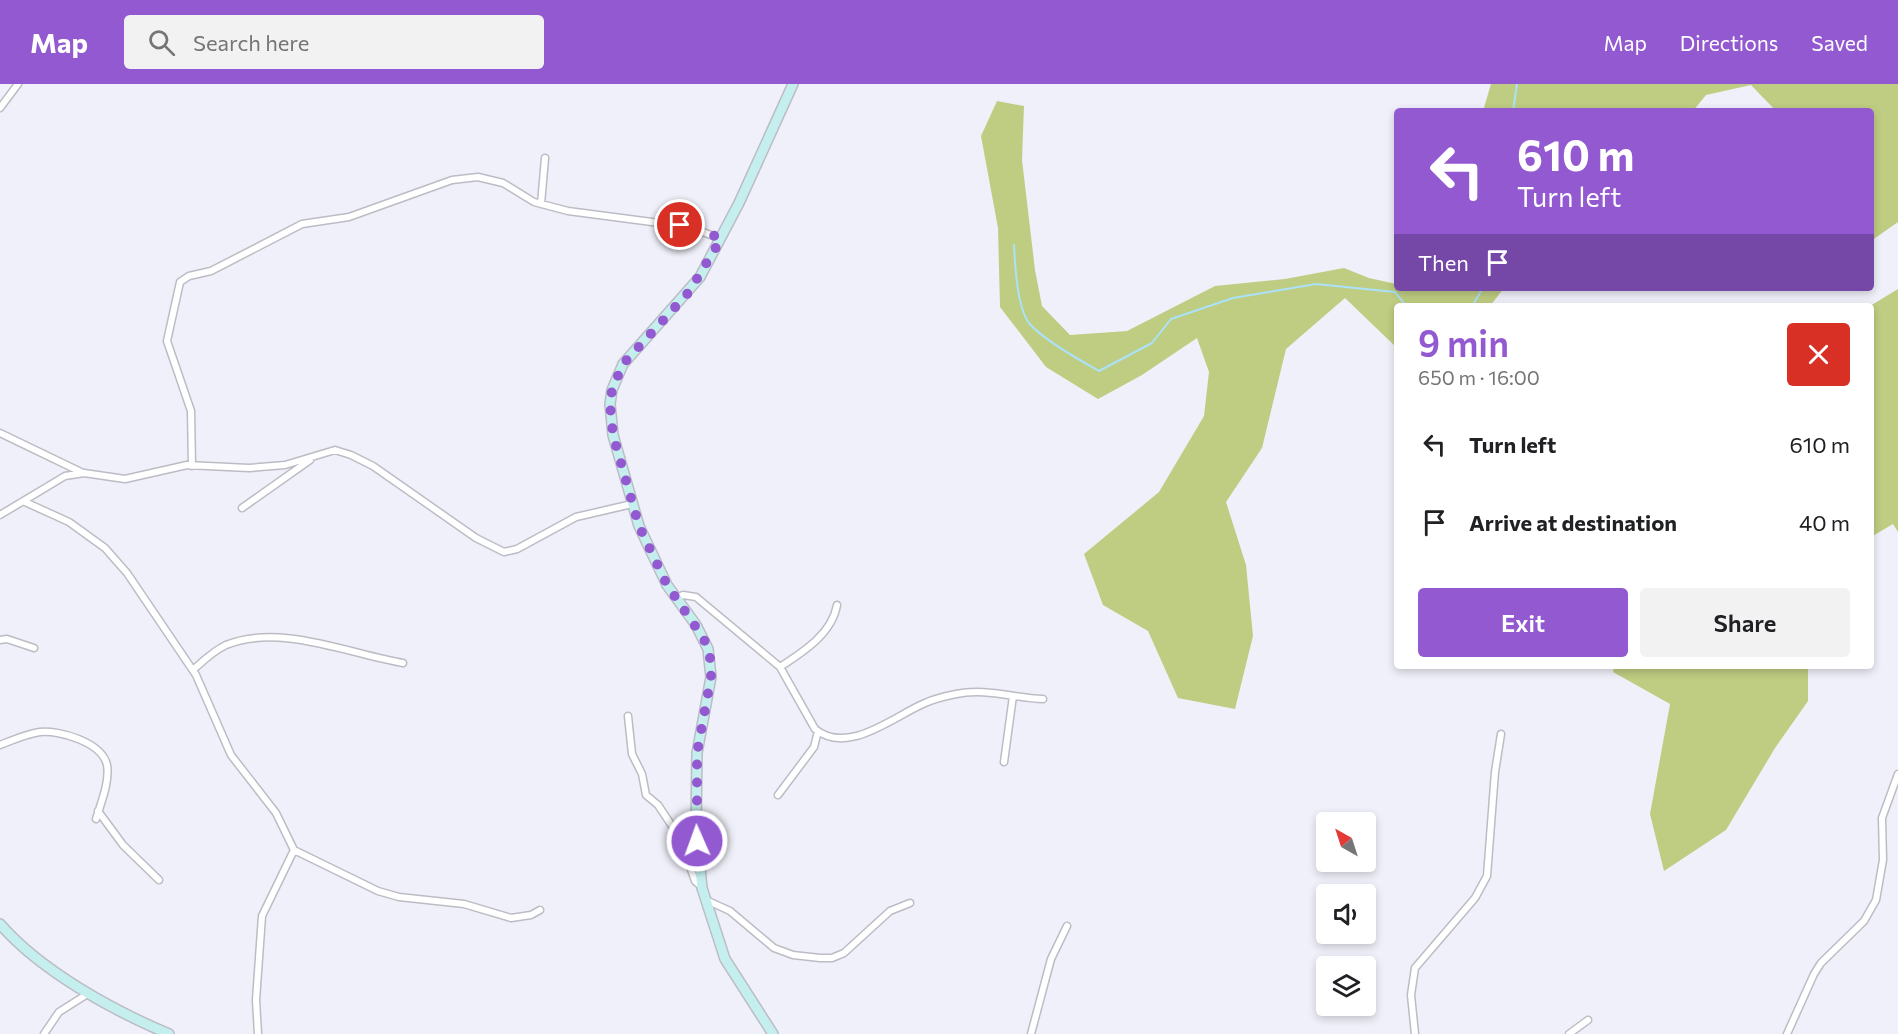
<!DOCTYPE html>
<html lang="en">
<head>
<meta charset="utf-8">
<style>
  :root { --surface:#fff; --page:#f2f2f2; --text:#202124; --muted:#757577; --accent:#9359d1 }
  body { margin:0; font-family:Commissioner,sans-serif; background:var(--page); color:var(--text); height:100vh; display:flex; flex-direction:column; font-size:22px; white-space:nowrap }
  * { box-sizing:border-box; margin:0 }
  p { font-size:20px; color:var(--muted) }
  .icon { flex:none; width:33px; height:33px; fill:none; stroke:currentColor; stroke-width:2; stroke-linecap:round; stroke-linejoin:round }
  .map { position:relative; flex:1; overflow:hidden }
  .panel { position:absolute; left:1394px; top:219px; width:480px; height:366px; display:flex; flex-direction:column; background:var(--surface); border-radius:6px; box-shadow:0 3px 9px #0003 }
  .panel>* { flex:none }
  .banner { position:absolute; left:1394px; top:24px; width:480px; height:183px; border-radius:6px; box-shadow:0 3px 9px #0003; background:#9359d1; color:#fff; overflow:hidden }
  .needle { width:39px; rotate:321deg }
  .buttons { position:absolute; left:1316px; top:728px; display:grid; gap:12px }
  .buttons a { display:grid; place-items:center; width:60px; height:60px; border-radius:6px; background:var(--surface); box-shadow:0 3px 9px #0003; font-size:30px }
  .pin { position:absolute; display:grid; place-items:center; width:51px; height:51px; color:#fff; margin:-26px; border:3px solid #fff; border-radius:50%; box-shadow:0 2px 6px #0007 }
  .me { position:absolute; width:66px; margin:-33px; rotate:358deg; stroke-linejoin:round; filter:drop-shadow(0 0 4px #0008) }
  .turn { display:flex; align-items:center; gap:21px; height:126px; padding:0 24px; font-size:27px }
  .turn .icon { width:78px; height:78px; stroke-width:2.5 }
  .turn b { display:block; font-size:42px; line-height:51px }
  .then { display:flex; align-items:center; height:57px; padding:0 24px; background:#0003; gap:12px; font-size:22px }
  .round { display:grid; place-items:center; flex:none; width:63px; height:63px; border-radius:6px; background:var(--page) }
  .head { display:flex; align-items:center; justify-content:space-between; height:102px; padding:0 24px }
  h1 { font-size:36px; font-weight:600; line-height:45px; color:var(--accent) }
  .primary-button { display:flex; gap:12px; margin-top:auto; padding:12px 24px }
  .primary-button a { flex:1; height:69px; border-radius:6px; background:var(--accent); color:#fff; font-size:24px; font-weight:600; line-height:69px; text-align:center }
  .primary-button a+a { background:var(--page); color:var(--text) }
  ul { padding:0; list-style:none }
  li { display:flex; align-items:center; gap:18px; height:78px; padding:0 24px }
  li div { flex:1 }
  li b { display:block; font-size:22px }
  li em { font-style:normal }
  header { display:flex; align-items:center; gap:36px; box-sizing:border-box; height:84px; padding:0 30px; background:var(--accent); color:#fff }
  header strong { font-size:28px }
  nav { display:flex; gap:33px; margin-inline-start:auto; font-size:21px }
  .search { width:420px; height:54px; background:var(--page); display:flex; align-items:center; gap:15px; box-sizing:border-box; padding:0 21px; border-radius:6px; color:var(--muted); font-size:22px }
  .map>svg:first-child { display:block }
  .green { fill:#bfcd82 }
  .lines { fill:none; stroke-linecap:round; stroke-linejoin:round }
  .stream { stroke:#abe1f9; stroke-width:2 }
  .street-casing { stroke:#bcbcc5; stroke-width:9 }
  .secondary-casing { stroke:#bcbcc5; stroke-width:12 }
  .street { stroke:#fff; stroke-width:6 }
  .secondary { stroke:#c4efee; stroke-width:9 }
  .route { stroke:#9359d1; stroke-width:10; stroke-dasharray:0 18 }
</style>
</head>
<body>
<header>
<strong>Map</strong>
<div class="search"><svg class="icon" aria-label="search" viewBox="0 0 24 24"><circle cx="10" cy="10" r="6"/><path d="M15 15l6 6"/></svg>Search here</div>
<nav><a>Map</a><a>Directions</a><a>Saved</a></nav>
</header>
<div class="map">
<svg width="1898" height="950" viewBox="0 0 1898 950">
  <rect width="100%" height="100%" fill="#eff0f9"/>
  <path class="green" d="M 1491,0 L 1898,0 L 1898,138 L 1871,157 L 1870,27 L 1776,27 L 1751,1 L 1706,11 L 1693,27 L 1483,27 Z
    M 997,17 L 1024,22 L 1022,76 L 1035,186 L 1042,222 L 1070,251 L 1127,247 L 1215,202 L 1285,195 L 1344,184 L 1369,194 L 1396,200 L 1396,204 L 1504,204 L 1490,222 L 1396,222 L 1396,263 L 1345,214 L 1286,265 L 1262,364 L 1226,418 L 1246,481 L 1253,552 L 1235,625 L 1178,614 L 1148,547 L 1103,521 L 1084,470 L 1159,408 L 1204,332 L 1209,288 L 1197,254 L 1142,291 L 1098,315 L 1046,283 L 1000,223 L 998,144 L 981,52 Z
    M 1898,205 L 1898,448 L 1893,440 L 1871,453 L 1870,222 Z
    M 1614,582 L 1808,582 L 1808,617 L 1775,664 L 1726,746 L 1664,787 L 1650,730 L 1670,620 L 1613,588 Z"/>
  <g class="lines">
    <path class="stream" d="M 1513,27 L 1517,0
      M 1014,161 C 1015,181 1017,223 1029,239 C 1042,255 1081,277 1099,287 L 1152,259 L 1171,235 L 1233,214 L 1316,200 L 1395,208 L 1406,222
      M 1472,222 L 1483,204"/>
    <defs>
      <path id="street" d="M 0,24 L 18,0
        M 541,120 L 545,74
        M 0,349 L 83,389
        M 192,382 L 191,327 L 167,257 L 180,198 L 189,192 L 211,187 L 302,140 L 349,133 L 452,96 L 478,93 L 503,99 L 534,118 L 568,127 L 690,143 L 721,155
        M 25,418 L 69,438 L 105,464 L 127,489 L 196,591 L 231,671 L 276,729 L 294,766 L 262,832 L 256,916 L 258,950
        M 242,424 L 310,376
        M 0,431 L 65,392 L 84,389 L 125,395 L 187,381 L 249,384 L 285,381 L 335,366 L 351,371 L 373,382 L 476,454 L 504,468 L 517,465 L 576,433 L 632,420
        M 677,514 L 683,511 L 696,513 L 780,583 L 815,645 C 848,672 894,632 925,619 C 934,615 946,612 956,610 C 986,604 1013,614 1043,615
        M 0,556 L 7,555 L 34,564
        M 780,583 C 803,568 832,550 837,521
        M 193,586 C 203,577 213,567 226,561 C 279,539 350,570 403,579
        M 628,632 L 632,670 L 642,690 L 646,711 L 658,721 L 680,754 L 695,797 L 702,803
        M 0,661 C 13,656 26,650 40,648 C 59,646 102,658 107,681 C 110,697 101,719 96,735
        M 1004,678 L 1013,612
        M 778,711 L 814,663 L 818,647
        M 98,727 L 123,761 L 159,796
        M 294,766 L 378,807 L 399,813 L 464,820 L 511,834 L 531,831 L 540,826
        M 706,816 L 730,827 L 774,864 L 793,871 L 820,874 L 832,874 L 844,869 L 890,827 L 910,819
        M 44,950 L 59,928 L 89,909
        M 1031,950 L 1051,875 L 1067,842
        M 1415,950 L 1411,911 L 1415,884 L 1475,814 L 1487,792 L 1495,688 L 1501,650
        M 1569,950 L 1588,936
        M 1787,950 L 1814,890 L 1821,879 L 1864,837 L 1876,816 L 1883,776 L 1882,734 L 1898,690"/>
      <path id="secondary" d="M 0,840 C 41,887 112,926 169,950
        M 773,950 L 725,875 L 702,804 L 696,744 L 697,669 L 711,593 L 708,565 L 696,541 L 667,501 L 639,442 L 613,351 L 610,320 L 612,306 L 623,280 L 700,193 L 739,119 L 793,0"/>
    </defs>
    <use href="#street" class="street-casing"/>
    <use href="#secondary" class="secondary-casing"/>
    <use href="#street" class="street"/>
    <use href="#secondary" class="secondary"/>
  </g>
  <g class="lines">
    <path class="route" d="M 680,141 L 702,146 L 721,155 L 689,208 L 623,280 L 612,306 L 610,320 L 613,351 L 639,442 L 667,501 L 704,555 L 711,577 L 711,593 L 697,669 L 697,757"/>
  </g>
</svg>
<div class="buttons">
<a><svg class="needle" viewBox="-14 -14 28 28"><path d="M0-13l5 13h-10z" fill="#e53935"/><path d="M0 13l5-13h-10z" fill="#757577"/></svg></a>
<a><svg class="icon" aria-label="sound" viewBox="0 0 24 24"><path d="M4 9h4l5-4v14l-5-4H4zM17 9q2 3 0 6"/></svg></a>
<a><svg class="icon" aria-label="layers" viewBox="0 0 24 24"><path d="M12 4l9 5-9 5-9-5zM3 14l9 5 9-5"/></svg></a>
</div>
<div class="pin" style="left:680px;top:141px;background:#d93025"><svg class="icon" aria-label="arrive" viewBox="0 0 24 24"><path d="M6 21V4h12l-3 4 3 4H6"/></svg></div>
<svg class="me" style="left:697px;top:757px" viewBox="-20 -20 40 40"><circle r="17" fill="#9359d1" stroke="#fff" stroke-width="3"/><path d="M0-11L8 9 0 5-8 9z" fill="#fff"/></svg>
<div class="banner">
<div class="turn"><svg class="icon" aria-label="left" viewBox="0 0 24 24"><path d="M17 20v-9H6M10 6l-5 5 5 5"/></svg><div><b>610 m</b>Turn left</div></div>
<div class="then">Then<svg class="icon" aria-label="arrive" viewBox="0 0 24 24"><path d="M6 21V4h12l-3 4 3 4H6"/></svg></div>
</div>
<section class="panel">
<div class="head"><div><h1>9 min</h1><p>650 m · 16:00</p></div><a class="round" style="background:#d93025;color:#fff"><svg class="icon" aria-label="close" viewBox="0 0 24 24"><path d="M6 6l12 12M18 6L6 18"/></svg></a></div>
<ul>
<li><svg class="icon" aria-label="left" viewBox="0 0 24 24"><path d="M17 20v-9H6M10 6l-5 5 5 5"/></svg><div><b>Turn left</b></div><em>610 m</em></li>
<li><svg class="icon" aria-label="arrive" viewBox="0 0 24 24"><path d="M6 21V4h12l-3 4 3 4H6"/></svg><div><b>Arrive at destination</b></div><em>40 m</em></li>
</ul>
<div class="primary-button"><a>Exit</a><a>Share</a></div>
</section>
</div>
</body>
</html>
